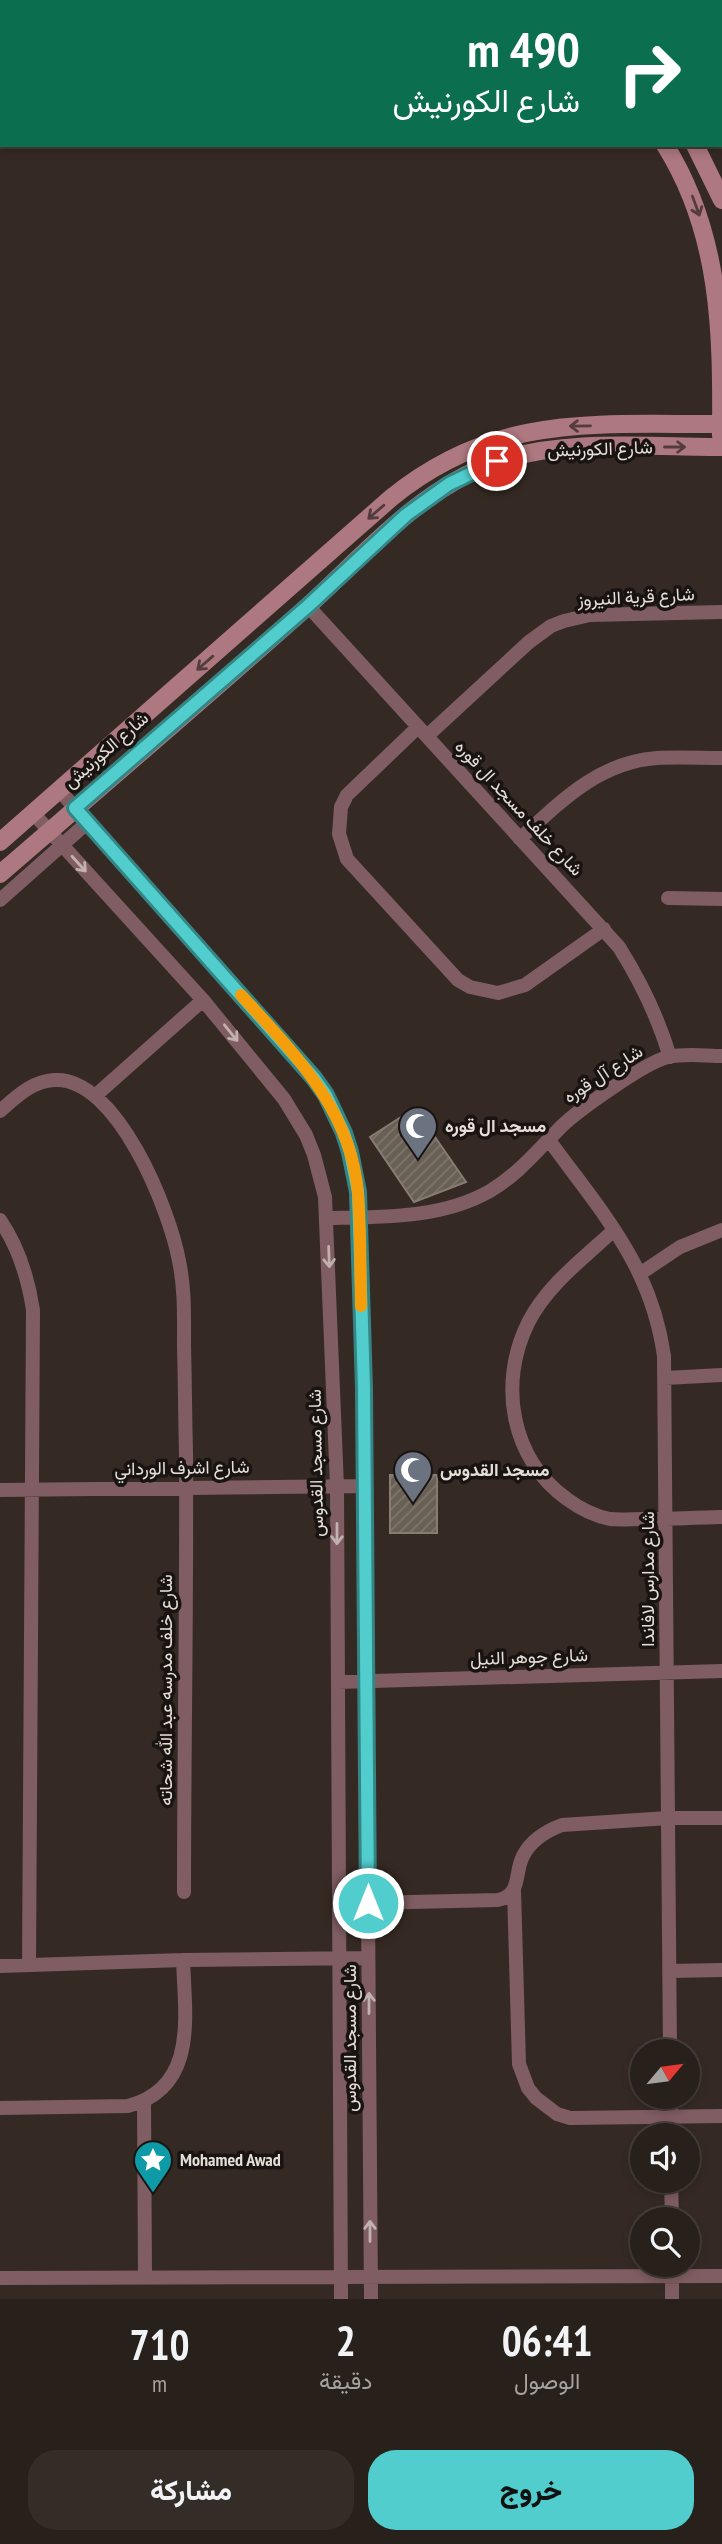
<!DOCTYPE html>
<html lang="ar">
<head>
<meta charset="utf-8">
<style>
  :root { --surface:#28201a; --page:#342d27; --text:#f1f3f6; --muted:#a5a3a2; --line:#443e39; --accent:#52cdcd }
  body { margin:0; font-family:"PT Sans Narrow",Vazirmatn,sans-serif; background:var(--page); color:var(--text); direction:rtl; height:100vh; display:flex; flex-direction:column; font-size:26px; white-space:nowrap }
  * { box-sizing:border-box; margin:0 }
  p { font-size:23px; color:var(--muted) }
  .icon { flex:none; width:38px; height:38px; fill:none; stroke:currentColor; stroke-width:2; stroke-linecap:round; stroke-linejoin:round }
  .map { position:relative; height:2299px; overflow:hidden; direction:ltr }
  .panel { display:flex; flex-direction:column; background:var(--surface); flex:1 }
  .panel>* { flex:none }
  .banner { position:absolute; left:0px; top:0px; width:723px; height:147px; box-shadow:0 4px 10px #0003,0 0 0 2px var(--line); direction:rtl; background:#0b6e4f; color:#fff; overflow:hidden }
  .needle { width:46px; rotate:61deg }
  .tools { position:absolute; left:630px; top:2039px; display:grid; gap:14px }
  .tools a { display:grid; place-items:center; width:70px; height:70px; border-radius:50%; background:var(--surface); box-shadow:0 4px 10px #0003,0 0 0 2px var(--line); font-size:35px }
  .pin { position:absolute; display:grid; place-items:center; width:60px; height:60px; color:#fff; margin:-30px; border:4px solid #fff; border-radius:50%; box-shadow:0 2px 7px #0007 }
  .me { position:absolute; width:77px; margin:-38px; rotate:0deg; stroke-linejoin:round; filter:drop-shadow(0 0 5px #0008) }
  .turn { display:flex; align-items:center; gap:24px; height:147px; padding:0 28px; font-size:32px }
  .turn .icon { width:91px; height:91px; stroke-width:2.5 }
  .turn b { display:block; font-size:49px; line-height:60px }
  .eta { display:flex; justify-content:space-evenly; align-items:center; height:119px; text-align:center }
  .eta b { font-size:42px; font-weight:800; line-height:49px }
  .button { display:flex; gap:14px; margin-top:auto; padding:14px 28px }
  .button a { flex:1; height:80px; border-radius:28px; background:var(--accent); color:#111; font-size:28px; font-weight:800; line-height:80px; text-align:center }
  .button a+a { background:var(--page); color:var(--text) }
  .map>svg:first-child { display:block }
  .building { fill:url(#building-hatch); stroke:#867c71; stroke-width:2 }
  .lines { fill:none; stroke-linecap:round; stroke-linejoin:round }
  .street { stroke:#7f5d62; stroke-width:14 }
  .secondary { stroke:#ad787f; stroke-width:18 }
  .oneway { stroke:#543c3d }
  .oneway2 { stroke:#c1b1af }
  .route-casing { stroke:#358585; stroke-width:18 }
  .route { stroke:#52cdcd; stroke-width:12 }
  .slow { stroke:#f59e0b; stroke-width:12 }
  .labels { text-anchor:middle; stroke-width:7; stroke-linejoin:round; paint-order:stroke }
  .street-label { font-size:18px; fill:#e5ded9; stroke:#191411 }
  .poi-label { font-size:18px; font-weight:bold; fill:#e5ded9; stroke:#191411; text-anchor:start }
</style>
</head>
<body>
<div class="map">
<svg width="722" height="2299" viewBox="0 0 722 2299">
  <defs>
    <pattern id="building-hatch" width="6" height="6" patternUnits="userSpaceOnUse" patternTransform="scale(1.75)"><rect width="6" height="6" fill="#696055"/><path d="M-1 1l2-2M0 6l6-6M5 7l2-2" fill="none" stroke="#7e766d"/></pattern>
  </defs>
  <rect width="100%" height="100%" fill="#352a23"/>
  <path class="building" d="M 415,1108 L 466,1182 L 414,1202 L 370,1137 Z
    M 390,1475 L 437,1475 L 437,1533 L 390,1533 Z"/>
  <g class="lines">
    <path class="street" d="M 721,62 L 722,61
      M 308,606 L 619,947 C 641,982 658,1017 670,1057
      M 418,727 L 347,795 L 341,807 L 339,834 L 347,859 L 458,980 L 470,987 L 498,993 L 525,985 L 604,929
      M 427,736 L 529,642 L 551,626 L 564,621 L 590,615 L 722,612
      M 60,791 L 314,1078 C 338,1114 352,1150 358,1192 L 364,1389 L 371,2299
      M 33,813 L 203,1000 L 284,1099 L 306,1135 L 314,1155 L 325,1197 L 337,1486 L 341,2299
      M 520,839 C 561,801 599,762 657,758 C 678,757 700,758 722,758
      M 668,898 L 722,899
      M 0,900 L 88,822
      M 95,1096 L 203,1000
      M 0,1111 C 16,1097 32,1081 54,1080 C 117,1076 170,1211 179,1261 C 185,1289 184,1317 184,1346 C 185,1381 185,1416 186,1452 C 187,1598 184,1745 184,1892
      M 549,1140 C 601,1212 651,1264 664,1356 L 670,2051
      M 327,1218 C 381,1217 441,1219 490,1191 C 517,1175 535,1153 557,1131 C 573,1113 646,1062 668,1057 C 686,1053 705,1056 722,1056
      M 0,1220 C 19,1248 28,1277 33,1310 L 29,1965
      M 614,1230 C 584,1258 547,1285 528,1323 C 498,1384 511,1459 567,1499 C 579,1508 595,1516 610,1519 C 620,1520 632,1519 642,1519 C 669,1519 695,1518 722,1517
      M 641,1273 L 680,1247 L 722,1230
      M 665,1378 L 722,1375
      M 0,1490 L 365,1486
      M 338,1682 L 722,1671
      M 514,1890 L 519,2064 L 528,2088 L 536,2098 L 557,2114 L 570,2118 L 722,2116
      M 368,1903 L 498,1900 C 522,1895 514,1873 523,1856 C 531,1840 546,1831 562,1825 L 668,1818 L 722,1818
      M 0,1966 L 183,1960 L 368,1958
      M 670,1971 L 722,1970
      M 671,2096 L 671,2135
      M 144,2102 L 145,2278
      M 0,2108 L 128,2106 C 198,2088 185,2016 183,1960
      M 671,2180 L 672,2219
      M 672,2264 L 672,2299
      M 0,2278 L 722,2276"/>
    <path class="secondary" d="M 564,0 L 565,2
      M 596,0 L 597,2
      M 665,145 C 721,234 722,333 721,436
      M 695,145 L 722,200
      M 0,842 L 391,498 C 497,412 595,425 722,424
      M 0,874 C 103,785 207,696 308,606 C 366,553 420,489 496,462 C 563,438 651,447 722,447"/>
  </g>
  <defs><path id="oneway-shaft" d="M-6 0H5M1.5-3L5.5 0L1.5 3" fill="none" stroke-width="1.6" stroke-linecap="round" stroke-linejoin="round" transform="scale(1.75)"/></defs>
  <g class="oneway">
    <use href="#oneway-shaft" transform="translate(696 206) rotate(70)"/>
    <use href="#oneway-shaft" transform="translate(580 426) rotate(179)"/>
    <use href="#oneway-shaft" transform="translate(675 447)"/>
    <use href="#oneway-shaft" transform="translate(376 512) rotate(139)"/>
    <use href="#oneway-shaft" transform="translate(205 663) rotate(139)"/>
  </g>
  <g class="oneway2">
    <use href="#oneway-shaft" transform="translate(79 864) rotate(48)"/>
    <use href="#oneway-shaft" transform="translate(231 1033) rotate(51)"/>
    <use href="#oneway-shaft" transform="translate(329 1257) rotate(88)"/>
    <use href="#oneway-shaft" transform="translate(337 1534) rotate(90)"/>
    <use href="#oneway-shaft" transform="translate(369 2003) rotate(-90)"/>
    <use href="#oneway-shaft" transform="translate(370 2231) rotate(-90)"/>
  </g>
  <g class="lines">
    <defs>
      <path id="route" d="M 368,1903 L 364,1389 L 358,1192 L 350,1152 L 344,1133 L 326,1095 L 314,1078 L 75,808 L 308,606 L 406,515 L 449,484 L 497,461"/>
    </defs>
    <use href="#route" class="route-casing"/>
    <use href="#route" class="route"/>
    <path class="slow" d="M 241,995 C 294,1053 352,1111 358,1194 C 361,1231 360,1269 361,1306"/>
  </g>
  <defs>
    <symbol id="mosque-pin" viewBox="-11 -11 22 30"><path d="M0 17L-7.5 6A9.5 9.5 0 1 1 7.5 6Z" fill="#6b7280" stroke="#191411"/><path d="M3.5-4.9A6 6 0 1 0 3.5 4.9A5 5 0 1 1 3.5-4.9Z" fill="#fff"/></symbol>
    <symbol id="sight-pin" viewBox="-11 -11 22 30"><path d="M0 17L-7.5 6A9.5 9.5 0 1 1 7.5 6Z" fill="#0f9aa8" stroke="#191411"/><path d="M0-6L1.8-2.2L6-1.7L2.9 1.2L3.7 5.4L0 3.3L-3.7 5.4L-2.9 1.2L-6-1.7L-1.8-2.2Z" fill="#fff"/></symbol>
  </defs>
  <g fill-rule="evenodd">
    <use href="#mosque-pin" x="396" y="1104" width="44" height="60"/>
    <use href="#mosque-pin" x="391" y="1448" width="44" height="60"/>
    <use href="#sight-pin" x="131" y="2138" width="44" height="60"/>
  </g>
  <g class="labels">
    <g class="street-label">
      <text transform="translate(600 449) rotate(-2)" y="6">شارع الكورنيش</text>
      <text transform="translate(636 597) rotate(-3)" y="6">شارع قرية النيروز</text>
      <text transform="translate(106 750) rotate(-41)" y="6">شارع الكورنيش</text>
      <text transform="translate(519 808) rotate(47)" y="6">شارع خلف مسجد ال قوره</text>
      <text transform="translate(603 1074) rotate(-33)" y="6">شارع آل قوره</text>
      <text transform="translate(316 1463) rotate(-91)" y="6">شارع مسجد القدوس</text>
      <text transform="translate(182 1468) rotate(-1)" y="6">شارع اشرف الورداني</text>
      <text transform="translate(648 1579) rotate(-90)" y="6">شارع مدارس لافاندا</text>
      <text transform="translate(529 1657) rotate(-2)" y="6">شارع جوهر النيل</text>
      <text transform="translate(166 1690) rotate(-90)" y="6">شارع خلف مدرسه عبد الله شحاته</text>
      <text transform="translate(350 2038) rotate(-90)" y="6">شارع مسجد القدوس</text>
    </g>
    <g class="poi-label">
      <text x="445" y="1132">مسجد ال قوره</text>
      <text x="440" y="1476">مسجد القدوس</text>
      <text x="180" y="2166">Mohamed Awad</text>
    </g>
  </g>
</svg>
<div class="tools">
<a><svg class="needle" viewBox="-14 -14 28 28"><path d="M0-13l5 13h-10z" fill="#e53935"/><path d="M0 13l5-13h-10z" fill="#a5a3a2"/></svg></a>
<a><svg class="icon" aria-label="sound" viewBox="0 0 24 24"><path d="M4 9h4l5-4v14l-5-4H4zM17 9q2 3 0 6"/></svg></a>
<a><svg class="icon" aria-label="search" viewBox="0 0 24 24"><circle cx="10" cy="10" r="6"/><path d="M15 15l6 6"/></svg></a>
</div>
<div class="pin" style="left:497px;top:461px;background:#d93025"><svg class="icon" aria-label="arrive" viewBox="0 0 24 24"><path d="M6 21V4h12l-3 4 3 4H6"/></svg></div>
<svg class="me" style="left:368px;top:1903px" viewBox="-20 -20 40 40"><circle r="17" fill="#52cdcd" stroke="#fff" stroke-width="3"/><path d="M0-11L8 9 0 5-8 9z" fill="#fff"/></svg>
<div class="banner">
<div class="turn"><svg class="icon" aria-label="right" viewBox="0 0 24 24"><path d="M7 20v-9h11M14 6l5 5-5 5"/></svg><div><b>490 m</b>شارع الكورنيش</div></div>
</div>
</div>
<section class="panel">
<div class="eta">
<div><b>06:41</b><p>الوصول</p></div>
<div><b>2</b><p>دقيقة</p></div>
<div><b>710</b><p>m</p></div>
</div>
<div class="button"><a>خروج</a><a>مشاركة</a></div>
</section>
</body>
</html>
